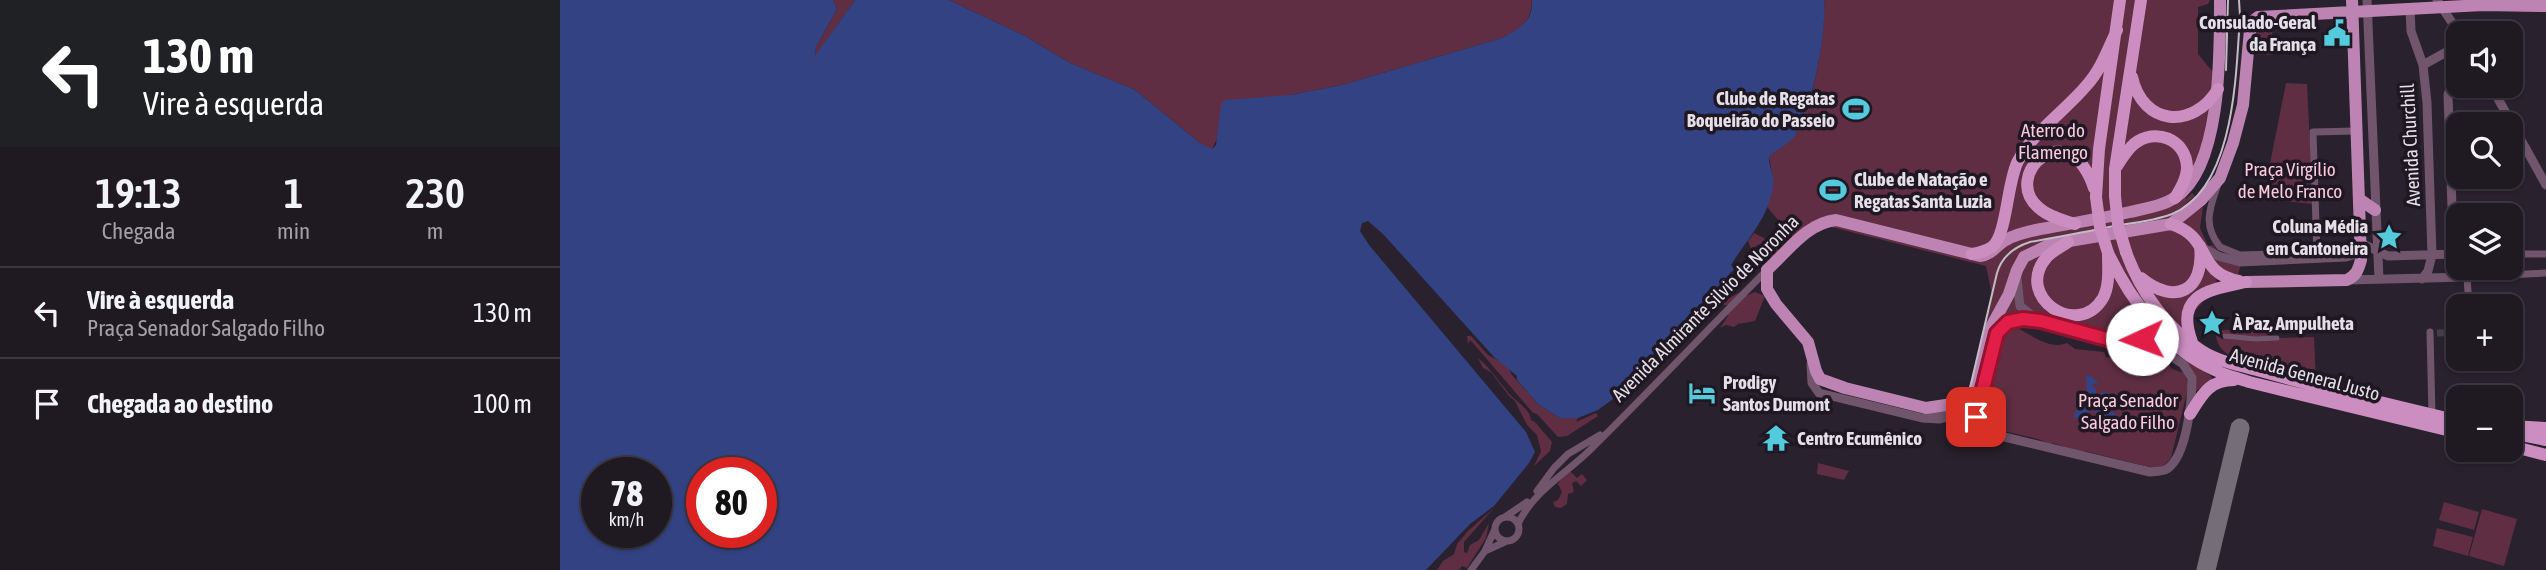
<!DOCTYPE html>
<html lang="pt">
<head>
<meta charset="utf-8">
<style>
  :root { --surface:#1f1922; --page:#27222a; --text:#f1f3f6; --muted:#a1a0a5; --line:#3c3840 }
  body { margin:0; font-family:"Asap Condensed",sans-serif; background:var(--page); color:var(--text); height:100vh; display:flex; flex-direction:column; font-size:26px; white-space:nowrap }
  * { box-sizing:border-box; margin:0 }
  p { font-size:23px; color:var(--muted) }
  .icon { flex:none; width:38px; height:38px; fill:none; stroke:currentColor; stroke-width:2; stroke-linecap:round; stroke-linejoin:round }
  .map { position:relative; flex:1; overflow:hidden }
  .drawer { display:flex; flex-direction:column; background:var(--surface); width:560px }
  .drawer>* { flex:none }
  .banner { background:#202124; color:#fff; overflow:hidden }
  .tools { position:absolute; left:1886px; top:21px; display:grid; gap:14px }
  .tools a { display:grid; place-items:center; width:77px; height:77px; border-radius:14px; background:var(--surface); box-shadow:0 2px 5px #0004,0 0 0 2px var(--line); font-size:35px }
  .speed { position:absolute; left:21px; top:457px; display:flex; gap:14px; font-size:35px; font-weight:700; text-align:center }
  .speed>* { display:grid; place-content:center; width:91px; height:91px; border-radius:50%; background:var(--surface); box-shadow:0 2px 5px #0004,0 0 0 2px var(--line); line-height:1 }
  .speed small { font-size:18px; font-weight:400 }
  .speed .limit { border:10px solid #d22; background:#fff; color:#111 }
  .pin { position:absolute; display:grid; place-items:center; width:60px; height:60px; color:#fff; margin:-30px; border-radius:14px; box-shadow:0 4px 10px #0006 }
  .me { position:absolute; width:77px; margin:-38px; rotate:268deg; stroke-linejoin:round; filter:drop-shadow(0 0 5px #0008) }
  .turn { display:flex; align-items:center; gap:24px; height:147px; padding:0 28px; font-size:32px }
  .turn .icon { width:91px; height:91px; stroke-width:2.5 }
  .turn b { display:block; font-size:49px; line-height:60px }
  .eta { display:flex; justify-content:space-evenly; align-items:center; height:119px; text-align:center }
  .eta b { font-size:42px; font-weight:600; line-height:49px }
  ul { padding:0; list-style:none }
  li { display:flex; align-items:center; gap:21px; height:91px; padding:0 28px; border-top:2px solid var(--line) }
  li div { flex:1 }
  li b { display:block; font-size:26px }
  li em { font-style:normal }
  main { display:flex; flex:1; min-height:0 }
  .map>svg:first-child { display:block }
  .green { fill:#5f2e43 }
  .water { fill:#334283; fill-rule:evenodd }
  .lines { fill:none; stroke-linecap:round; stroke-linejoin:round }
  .taxiway { stroke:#756e79; stroke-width:19 }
  .minor-tunnel { stroke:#453e49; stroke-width:7; stroke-dasharray:7 3.5; stroke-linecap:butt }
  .pedestrian { stroke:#71556c; stroke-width:5 }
  .minor { stroke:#71556c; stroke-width:7 }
  .tertiary { stroke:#71556c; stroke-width:9 }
  .primary { stroke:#bd84b3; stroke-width:12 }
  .trunk { stroke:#cc8ec1; stroke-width:12 }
  .tram { stroke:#c1bcc5; stroke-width:2 }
  .trunk-bridge { stroke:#cc8ec1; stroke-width:12 }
  .route-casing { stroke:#92132f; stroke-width:18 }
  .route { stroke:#e11d48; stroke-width:12 }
  .labels { text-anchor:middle; stroke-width:7; stroke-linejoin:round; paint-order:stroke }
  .poi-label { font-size:19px; font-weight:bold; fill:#e5e0e8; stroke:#1f1823; text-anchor:start }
  .park-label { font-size:19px; fill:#f8cadc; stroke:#1f1823 }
  .street-label { font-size:19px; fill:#e5e0e8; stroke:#1f1823 }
</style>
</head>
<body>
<main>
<section class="drawer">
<div class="banner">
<div class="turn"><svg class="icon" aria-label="left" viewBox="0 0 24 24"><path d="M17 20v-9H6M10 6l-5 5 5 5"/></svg><div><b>130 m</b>Vire à esquerda</div></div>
</div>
<div class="eta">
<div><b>19:13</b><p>Chegada</p></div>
<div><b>1</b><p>min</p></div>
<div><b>230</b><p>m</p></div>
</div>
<ul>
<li><svg class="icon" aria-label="left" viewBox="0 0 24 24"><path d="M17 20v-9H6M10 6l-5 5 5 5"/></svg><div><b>Vire à esquerda</b><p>Praça Senador Salgado Filho</p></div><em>130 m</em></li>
<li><svg class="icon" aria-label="arrive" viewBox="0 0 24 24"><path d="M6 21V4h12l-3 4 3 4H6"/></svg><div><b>Chegada ao destino</b></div><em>100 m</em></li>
</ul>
</section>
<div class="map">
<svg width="1986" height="570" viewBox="0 0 1986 570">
  <rect width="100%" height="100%" fill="#29212d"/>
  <path class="green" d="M 273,0 L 295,0 L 255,57 L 256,47 L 277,9 Z
    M 389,0 L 971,0 L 972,1 C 971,23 960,29 942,38 L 782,85 L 730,95 L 657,139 L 652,149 L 646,148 L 640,143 L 575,90 L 508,62 L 465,36 Z
    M 1264,0 L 1650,0 L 1648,4 L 1638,7 L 1638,54 L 1653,72 L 1647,135 L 1626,194 L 1626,199 L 1632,193 L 1635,196 L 1625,204 L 1625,218 L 1643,207 L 1640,228 L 1648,246 L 1653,245 L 1657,250 L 1681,264 L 1678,275 L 1668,273 L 1655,266 L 1657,286 L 1634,312 L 1617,354 L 1651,376 L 1652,379 L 1635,392 C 1633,381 1629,356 1614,353 C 1611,352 1602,354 1597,354 L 1595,357 L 1597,362 L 1605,360 L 1612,369 L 1624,373 L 1629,384 L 1611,458 L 1603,467 L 1593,468 L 1525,451 L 1523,453 L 1493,443 L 1491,445 L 1478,439 L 1430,428 L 1421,417 L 1437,342 L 1445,331 L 1459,329 C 1473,336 1491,350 1507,343 L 1515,349 L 1544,352 L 1546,357 L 1564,360 L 1570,354 L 1577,356 L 1577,345 L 1458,312 L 1458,314 L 1440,323 L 1434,330 L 1412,418 L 1402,415 L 1410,390 L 1432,295 L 1426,266 L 1271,227 L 1233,237 L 1207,207 L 1213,179 L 1209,157 C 1217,147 1229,143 1236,132 C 1254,105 1266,32 1264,0 Z
    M 1712,21 L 1713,55 L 1691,54 L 1693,30 L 1701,22 Z
    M 1726,83 L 1747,84 L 1753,204 L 1703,199 Z
    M 1194,233 L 1206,239 L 1216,239 L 1219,250 L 1213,258 L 1208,256 L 1200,244 L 1191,249 L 1188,241 Z
    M 1182,291 L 1186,296 L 1195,292 L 1205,296 L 1195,321 L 1178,324 L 1174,327 L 1166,325 L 1160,328 L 1168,316 L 1168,305 L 1159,305 L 1157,302 L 1161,296 L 1169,298 Z
    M 1702,329 L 1717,338 L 1754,337 L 1756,381 L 1742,372 L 1673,357 C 1663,352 1657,346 1656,335 L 1659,330 Z
    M 907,336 L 911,336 L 928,355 L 947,365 L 952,375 L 979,405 L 1000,418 L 1018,418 L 1016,422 L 1036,413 L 1038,416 L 1007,436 L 998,437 L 977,414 L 973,413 L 913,343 L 910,340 L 908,344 Z
    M 918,358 C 930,368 937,379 947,391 C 954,401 970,408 971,420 L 975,422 L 992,442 L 990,451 L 974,466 L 981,451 L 977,435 L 967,425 L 955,401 L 949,396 L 931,372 L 923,368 Z
    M 1258,463 L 1289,471 L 1284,480 L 1257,474 Z
    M 1010,471 L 1017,478 L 1022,474 L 1027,480 L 1021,486 L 1016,481 L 1012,483 L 1014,492 L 1008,494 L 1007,504 L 1001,508 L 995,507 L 993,502 L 998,500 L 1002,492 L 998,484 L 1005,473 Z
    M 1884,502 L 1919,512 L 1914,530 L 1879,520 Z
    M 934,508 L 904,542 L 904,552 L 907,553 L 910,545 L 919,540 L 929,523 L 926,538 L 907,568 L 902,566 L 899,570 L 877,570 L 883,561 L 894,554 L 897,544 L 908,531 Z
    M 1922,509 L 1957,519 L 1944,566 L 1909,556 Z
    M 1877,528 L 1913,537 L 1908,556 L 1873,546 Z"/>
  <path class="water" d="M 0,0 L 273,0 L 277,9 L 256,47 L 255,56 L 295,0 L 389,0 L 465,36 L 508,62 L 575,90 L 640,143 L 652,149 L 656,145 L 661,105 L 665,100 L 730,95 L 782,85 L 942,38 C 959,29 973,22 972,0 L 1264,0 C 1267,33 1252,110 1234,137 C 1227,146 1216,149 1209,157 C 1208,166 1215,174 1213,187 C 1208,219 1187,239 1171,265 L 1175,269 L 1170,273 L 1139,316 L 1060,394 L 1038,410 L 1018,418 L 1000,418 L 979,405 L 957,380 L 957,376 L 934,357 L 823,234 L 808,221 L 802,223 L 800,231 L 809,245 L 966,432 L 975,452 L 969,463 L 934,506 L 910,524 L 866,570 L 0,570 ZM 37,472 L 96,472 L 96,532 L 37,532 ZM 142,472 L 201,472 L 201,532 L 142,532 Z
    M 1526,375 C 1533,376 1536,380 1539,386 L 1534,383 L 1532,385 L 1536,389 L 1536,396 L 1544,392 L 1569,399 L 1566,403 L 1559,400 L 1550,403 L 1541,397 L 1535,402 L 1546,405 L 1548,411 L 1553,412 L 1567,426 L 1566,430 L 1551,427 L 1547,430 L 1543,426 L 1545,417 L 1533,412 L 1539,408 L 1534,408 L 1532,404 L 1529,406 L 1531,408 L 1523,420 L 1513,417 L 1516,410 L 1523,410 L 1523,404 L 1527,401 Z"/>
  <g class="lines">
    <path class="taxiway" d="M 1646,570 L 1680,428"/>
    <path class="minor-tunnel" d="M 1877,333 L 1899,332"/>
    <path class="pedestrian" d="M 1664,336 L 1696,339 L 1717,338"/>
    <path class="minor" d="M 1657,187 C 1649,210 1643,226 1660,247 L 1680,255 L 1757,253
      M 1951,254 L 1986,254
      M 1757,256 L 1753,132 L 1796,131
      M 1909,306 L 1907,277 L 1986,273
      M 1870,332 L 1872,415
      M 977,491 L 994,468 L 1008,454 L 1040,435
      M935 529a12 12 0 1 1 24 0a12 12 0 1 1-24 0Z
      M 945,517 L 967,502
      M 958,524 C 973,492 1004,475 1029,451 C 1089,392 1147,330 1207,270
      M 925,551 L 947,541
      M 911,570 L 925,551 L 935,529"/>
    <path class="tertiary" d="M 1807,0 L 1819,279
      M 1877,0 L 1899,33
      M 1850,9 L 1851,31 L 1863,65 L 1867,103 L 1872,255 L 1868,271 L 1862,279
      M 1899,55 L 1888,95 L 1893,235 L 1899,267
      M 1863,65 L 1899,45
      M 1931,86 L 1986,185
      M 1641,247 L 1658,256 L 1680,262 L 1786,257 L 1793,255 L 1801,243 L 1828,256 L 1896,254
      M 1457,279 L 1460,306 L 1476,319
      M 1787,280 L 1907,277
      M 1251,364 L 1252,383 L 1259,393 L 1362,418 L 1380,419 L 1391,416
      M 1368,409 C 1391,415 1410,425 1432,434 L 1590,472 C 1595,471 1602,472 1607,469 C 1627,456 1632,400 1632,378 L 1623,364 L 1609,355 L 1463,319 L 1448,322 L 1437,333 L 1414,425"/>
    <path class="primary" d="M 1660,0 C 1660,51 1662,166 1616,197 C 1603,206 1586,208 1570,212 C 1539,219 1508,224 1476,230 C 1466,232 1456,234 1446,240 C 1436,245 1432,255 1420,256 L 1276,220 C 1247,223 1228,251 1207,270 L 1207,289 L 1216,304 L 1248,342 L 1256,371 L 1260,379 L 1285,388 L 1366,408 L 1405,402 L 1415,389 L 1431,327 L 1449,294 L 1457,270 L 1464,257 L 1491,244 L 1611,224 L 1641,200 L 1660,178 L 1673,143 L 1683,105 L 1690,30 L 1694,20 L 1698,17 L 1923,5 L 1986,6
      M 1799,199 L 1815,210
      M 1686,282 L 1787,280 C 1797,275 1798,270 1801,260 L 1792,0"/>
    <path class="trunk" d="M 1572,77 C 1583,126 1633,130 1658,89
      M 1557,166 C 1562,158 1567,150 1574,144 C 1595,127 1626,139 1627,167 C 1627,178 1621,188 1615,198
      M 1555,196 L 1555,169 L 1581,0
      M 1536,197 L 1539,149 L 1560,0
      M 1515,224 C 1503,220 1489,217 1479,208 C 1440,176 1508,111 1534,188
      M 1611,224 C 1654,238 1634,272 1679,281
      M 1508,242 C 1501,247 1492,251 1486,258 C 1454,297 1518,340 1543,298 C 1550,285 1548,268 1548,255
      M 1566,252 C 1580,291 1607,329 1642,351 C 1661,363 1687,367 1708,373 C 1771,391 1835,406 1899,421
      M 1548,253 C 1571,301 1607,350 1657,371 C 1667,376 1678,378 1689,382 L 1899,433
      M 1412,254 C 1418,253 1426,251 1432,247 C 1447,236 1447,181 1458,161 C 1473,132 1505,111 1526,86 C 1541,70 1548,49 1557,30
      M 1581,278 C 1615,306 1645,291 1640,246
      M 1632,342 C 1614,294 1649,290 1686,282
      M 1569,345 L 1578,342 L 1584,335 L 1584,324 L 1580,312
      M 1630,414 C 1642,395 1649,380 1674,380
      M 1951,426 L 1986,428
      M 1951,433 L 1986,440
      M 1951,446 L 1986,455"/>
    <path class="tram" d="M 1666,70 L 1668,0
      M 1410,388 L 1437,273 C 1442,256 1454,247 1470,242 C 1498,237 1526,232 1554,226 C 1573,223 1594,221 1612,214 C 1675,188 1676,74 1680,16 L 1679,0"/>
    <path class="trunk-bridge" d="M 1555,196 L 1558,225 L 1566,252
      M 1536,197 L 1540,227 L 1548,253"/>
  </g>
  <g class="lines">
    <defs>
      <path id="route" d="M 1416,417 L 1437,333 L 1448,322 L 1463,319 L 1481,321 L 1569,345 L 1582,339"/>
    </defs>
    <use href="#route" class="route-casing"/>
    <use href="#route" class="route"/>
  </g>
  <defs>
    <symbol id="civic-bare" viewBox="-9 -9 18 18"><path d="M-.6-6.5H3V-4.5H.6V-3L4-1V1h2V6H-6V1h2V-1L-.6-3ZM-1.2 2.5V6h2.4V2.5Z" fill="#54cadd" stroke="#1f1823" stroke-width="2.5" paint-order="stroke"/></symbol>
    <symbol id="stadium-bare" viewBox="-9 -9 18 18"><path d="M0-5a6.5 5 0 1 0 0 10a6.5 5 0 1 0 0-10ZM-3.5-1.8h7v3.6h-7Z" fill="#54cadd" stroke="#1f1823" stroke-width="2.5" paint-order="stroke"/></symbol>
    <symbol id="sight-bare" viewBox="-9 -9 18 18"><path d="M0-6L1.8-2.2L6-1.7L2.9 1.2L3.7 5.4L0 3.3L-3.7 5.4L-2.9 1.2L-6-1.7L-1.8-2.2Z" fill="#54cadd" stroke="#1f1823" stroke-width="2.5" paint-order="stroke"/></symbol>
    <symbol id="hotel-bare" viewBox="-9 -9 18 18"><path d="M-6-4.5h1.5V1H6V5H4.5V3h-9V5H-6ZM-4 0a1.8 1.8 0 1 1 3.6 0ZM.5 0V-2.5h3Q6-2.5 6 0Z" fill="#54cadd" stroke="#1f1823" stroke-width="2.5" paint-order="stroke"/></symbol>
    <symbol id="temple-bare" viewBox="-9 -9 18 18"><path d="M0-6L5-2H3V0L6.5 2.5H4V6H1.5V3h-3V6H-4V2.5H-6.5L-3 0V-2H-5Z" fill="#54cadd" stroke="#1f1823" stroke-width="2.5" paint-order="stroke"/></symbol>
  </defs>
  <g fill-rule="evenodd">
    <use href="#civic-bare" x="1758" y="14" width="38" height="38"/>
    <use href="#stadium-bare" x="1277" y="90" width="38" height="38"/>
    <use href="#stadium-bare" x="1254" y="171" width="38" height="38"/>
    <use href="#sight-bare" x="1810" y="218" width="38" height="38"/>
    <use href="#sight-bare" x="1633" y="304" width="38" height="38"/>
    <use href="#hotel-bare" x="1123" y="374" width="38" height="38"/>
    <use href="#temple-bare" x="1197" y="419" width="38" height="38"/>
  </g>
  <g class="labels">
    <g class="poi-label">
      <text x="1756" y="29" text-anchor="end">Consulado-Geral<tspan x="1756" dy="22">da França</tspan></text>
      <text x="1275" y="105" text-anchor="end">Clube de Regatas<tspan x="1275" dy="22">Boqueirão do Passeio</tspan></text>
      <text x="1294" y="186">Clube de Natação e<tspan x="1294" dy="22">Regatas Santa Luzia</tspan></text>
      <text x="1808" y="233" text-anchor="end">Coluna Média<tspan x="1808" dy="22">em Cantoneira</tspan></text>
      <text x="1673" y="330">À Paz, Ampulheta</text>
      <text x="1163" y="389">Prodigy<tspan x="1163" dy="22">Santos Dumont</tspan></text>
      <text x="1237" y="445">Centro Ecumênico</text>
    </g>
    <g class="park-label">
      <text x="1493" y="137">Aterro do<tspan x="1493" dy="22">Flamengo</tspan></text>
      <text x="1730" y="176">Praça Virgílio<tspan x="1730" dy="22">de Melo Franco</tspan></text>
      <text x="1568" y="407">Praça Senador<tspan x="1568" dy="22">Salgado Filho</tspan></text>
    </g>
    <g class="street-label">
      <text transform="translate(1850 145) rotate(-93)" y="7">Avenida Churchill</text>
      <text transform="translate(1145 308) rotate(-45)" y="7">Avenida Almirante Silvio de Noronha</text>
      <text transform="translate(1745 374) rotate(15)" y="7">Avenida General Justo</text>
    </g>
  </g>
</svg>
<div class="tools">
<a><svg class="icon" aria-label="sound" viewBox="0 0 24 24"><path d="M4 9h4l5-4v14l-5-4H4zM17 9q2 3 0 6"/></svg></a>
<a><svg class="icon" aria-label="search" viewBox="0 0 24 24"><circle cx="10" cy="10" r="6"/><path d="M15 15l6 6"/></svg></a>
<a><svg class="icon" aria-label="layers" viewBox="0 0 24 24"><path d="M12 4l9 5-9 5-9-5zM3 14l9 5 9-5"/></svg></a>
<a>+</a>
<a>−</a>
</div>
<div class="speed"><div>78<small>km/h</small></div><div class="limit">80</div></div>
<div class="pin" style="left:1416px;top:417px;background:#d93025"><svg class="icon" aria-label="arrive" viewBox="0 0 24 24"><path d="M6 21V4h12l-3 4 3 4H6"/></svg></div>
<svg class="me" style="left:1582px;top:339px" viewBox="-20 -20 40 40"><circle r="19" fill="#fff"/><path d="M0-13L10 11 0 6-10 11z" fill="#e11d48"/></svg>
</div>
</main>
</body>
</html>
